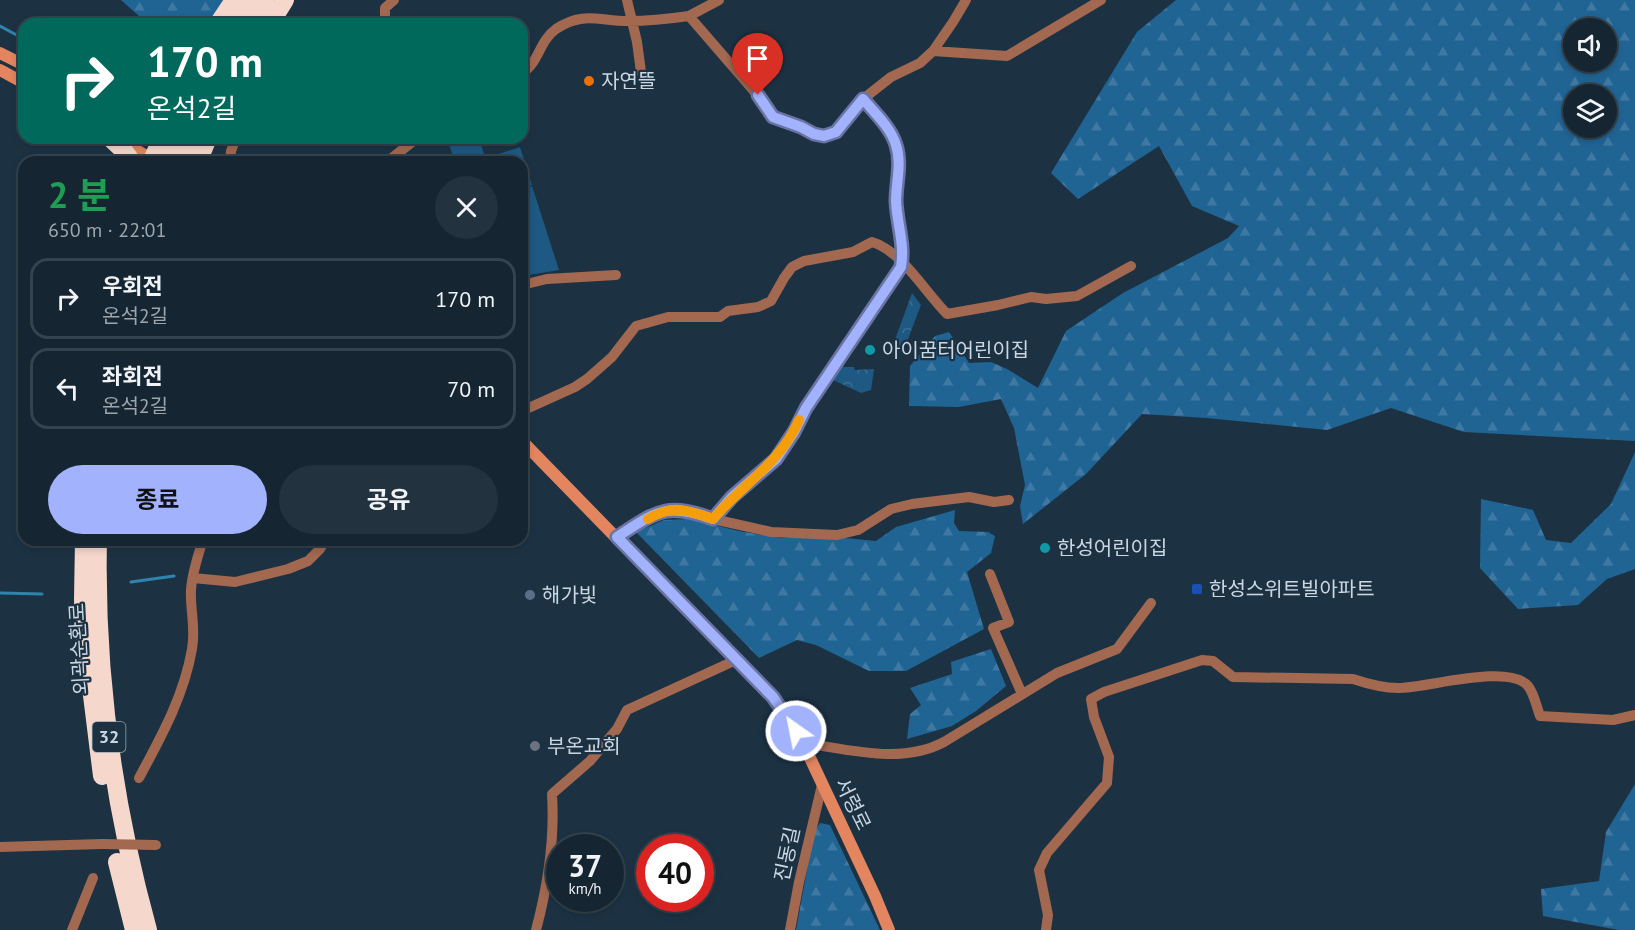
<!DOCTYPE html>
<html lang="ko">
<head>
<meta charset="utf-8">
<style>
  :root { --surface:#152632; --page:#22323e; --text:#f1f3f6; --muted:#9da5ac; --line:#34434d; --accent:#a2b2fd }
  body { margin:0; font-family:"PT Sans","Noto Sans KR",sans-serif; background:var(--page); color:var(--text); height:100vh; display:flex; flex-direction:column; font-size:22px; white-space:nowrap }
  * { box-sizing:border-box; margin:0 }
  p { font-size:20px; color:var(--muted) }
  .icon { flex:none; width:33px; height:33px; fill:none; stroke:currentColor; stroke-width:2; stroke-linecap:round; stroke-linejoin:round }
  .map { position:relative; flex:1; overflow:hidden }
  .panel { position:absolute; left:18px; top:156px; width:510px; height:390px; display:flex; flex-direction:column; background:var(--surface); border-radius:18px; box-shadow:0 3px 9px #0003,0 0 0 2px var(--line) }
  .panel>* { flex:none }
  .hud { position:absolute; left:18px; top:18px; width:510px; height:126px; border-radius:18px; box-shadow:0 3px 9px #0003,0 0 0 2px var(--line); background:#00695c; color:#fff; overflow:hidden }
  .buttons { position:absolute; left:1563px; top:18px; display:grid; gap:12px }
  .buttons a { display:grid; place-items:center; width:54px; height:54px; border-radius:50%; background:var(--surface); box-shadow:0 3px 9px #0003,0 0 0 2px var(--line); font-size:30px }
  .speed { position:absolute; left:546px; top:834px; display:flex; gap:12px; font-size:30px; font-weight:700; text-align:center }
  .speed>* { display:grid; place-content:center; width:78px; height:78px; border-radius:50%; background:var(--surface); box-shadow:0 3px 9px #0003,0 0 0 2px var(--line); line-height:1 }
  .speed small { font-size:15px; font-weight:400 }
  .speed .limit { border:9px solid #d22; background:#fff; color:#111 }
  .pin { position:absolute; display:grid; place-items:center; width:51px; height:51px; color:#fff; margin:-62px -26px; border-radius:50% 50% 50% 0; rotate:-45deg; box-shadow:0 0 6px #0007 }
  .pin .icon { rotate:45deg }
  .me { position:absolute; width:66px; margin:-33px; rotate:327deg; stroke-linejoin:round; filter:drop-shadow(0 0 4px #0008) }
  .turn { display:flex; align-items:center; gap:21px; height:126px; padding:0 30px; font-size:27px }
  .turn .icon { width:78px; height:78px; stroke-width:2.5 }
  .turn b { display:block; font-size:42px; line-height:51px }
  .round { display:grid; place-items:center; flex:none; width:63px; height:63px; border-radius:32px; background:var(--page) }
  .head { display:flex; align-items:center; justify-content:space-between; height:102px; padding:0 30px }
  h1 { font-size:36px; font-weight:700; line-height:45px; color:#1e9e55 }
  .primary-button { display:flex; gap:12px; margin-top:auto; padding:12px 30px }
  .primary-button a { flex:1; height:69px; border-radius:36px; background:var(--accent); color:#111; font-size:24px; font-weight:700; line-height:69px; text-align:center }
  .primary-button a+a { background:var(--page); color:var(--text) }
  ul { padding:0; list-style:none }
  li { display:flex; align-items:center; gap:18px; height:81px; margin:0 12px 9px; padding:0 18px; border:3px solid var(--line); border-radius:18px }
  li div { flex:1 }
  li b { display:block; font-size:22px }
  li em { font-style:normal }
  .map>svg:first-child { display:block }
  .forest { fill:url(#forest-firs); fill-rule:evenodd }
  .park { fill:url(#park-crowns) }
  .pitch { fill:#1d5982 }
  .lines { fill:none; stroke-linecap:round; stroke-linejoin:round }
  .stream { stroke:#2f84ae; stroke-width:3 }
  .street { stroke:#a36850; stroke-width:10 }
  .secondary { stroke:#e3855f; stroke-width:12 }
  .highway { stroke:#f5d7cb; stroke-width:18 }
  .street-bridge { stroke:#a36850; stroke-width:10 }
  .route-casing { stroke:#6974a4; stroke-width:15 }
  .route { stroke:#a2b2fd; stroke-width:10 }
  .slow { stroke:#f59e0b; stroke-width:10 }
  .food-dot { fill:#e8710a; stroke:#1c3243; stroke-width:2 }
  .culture-dot { fill:#0f9aa8; stroke:#1c3243; stroke-width:2 }
  .transit-dot { fill:#1a4fb4; stroke:#1c3243; stroke-width:2 }
  .service-dot { fill:#5c6f8a; stroke:#1c3243; stroke-width:2 }
  .worship-dot { fill:#6b7280; stroke:#1c3243; stroke-width:2 }
  .labels { text-anchor:middle; stroke-width:4.5; stroke-linejoin:round; paint-order:stroke }
  .shield { fill:#1c3243; stroke:#96a6b2; stroke-width:1.5 }
  .shield-label { font-size:18px; font-weight:bold; fill:#cad7e2 }
  .poi-label { font-size:20px; fill:#cad7e2; stroke:#1c3243; text-anchor:start }
  .street-label { font-size:20px; fill:#cad7e2; stroke:#1c3243 }
</style>
</head>
<body>
<div class="map">
<svg width="1635" height="930" viewBox="0 0 1635 930">
  <defs>
    <pattern id="forest-firs" width="22" height="20" patternUnits="userSpaceOnUse" patternTransform="scale(1.5)"><rect width="22" height="20" fill="#206494"/><path d="M5 1l3.5 6h-7zM16 11l3.5 6h-7z" fill="#3f79a3"/></pattern>
    <pattern id="park-crowns" width="20" height="18" patternUnits="userSpaceOnUse" patternTransform="scale(1.5)"><rect width="20" height="18" fill="#1d5982"/><path d="M2 6a3 3 0 1 1 6 0M12 15a3 3 0 1 1 6 0" fill="none" stroke="#3c7093"/></pattern>
  </defs>
  <rect width="100%" height="100%" fill="#1c3243"/>
  <path class="forest" d="M 121,0 L 224,0 L 208,24 L 148,24 Z
    M 1176,0 L 1635,0 L 1635,441 L 1464,432 L 1391,408 L 1327,430 L 1207,418 L 1142,414 L 1086,474 L 1023,524 L 1020,506 L 1025,485 L 1014,428 L 1001,399 L 959,407 L 909,406 L 910,366 L 935,336 L 949,332 L 969,363 L 991,362 L 1007,369 L 1038,388 L 1066,331 L 1123,293 L 1228,238 L 1239,226 L 1192,206 L 1159,146 L 1078,199 L 1051,173 L 1137,32 ZM 1606,28 L 1606,62 L 1574,62 L 1574,28 ZM 1606,94 L 1606,128 L 1574,128 L 1574,94 Z
    M 1635,452 L 1635,569 L 1607,579 L 1578,605 L 1518,609 L 1480,568 L 1481,499 L 1533,510 L 1546,540 L 1571,543 L 1611,504 Z
    M 955,510 L 954,523 L 959,531 L 988,532 L 995,536 L 991,553 L 967,572 L 984,629 L 906,671 L 869,671 L 816,645 L 797,640 L 759,658 L 636,532 L 664,520 L 689,519 L 739,531 L 781,538 L 845,538 L 876,541 L 896,527 Z
    M 991,649 L 1006,686 L 976,711 L 952,726 L 907,739 L 910,714 L 921,705 L 910,688 L 952,674 L 951,662 Z
    M 1635,784 L 1635,930 L 1619,930 L 1543,916 L 1541,889 L 1599,881 L 1606,832 Z
    M 820,823 L 830,825 L 880,930 L 796,930 L 814,832 Z"/>
  <path class="park" d="M 912,293 L 921,305 L 903,352 L 892,348 Z
    M 839,367 L 854,367 L 855,370 L 874,369 L 871,390 L 861,393 L 831,379 Z"/>
  <path class="pitch" d="M 447,138 L 479,138 L 485,157 L 470,162 L 455,162 Z
    M 520,147 L 532,185 L 522,188 L 522,162 L 474,162 Z
    M 532,186 L 559,270 L 522,276 L 522,190 Z"/>
  <g class="lines">
    <path class="stream" d="M 149,24 L 173,24
      M 0,26 L 24,39
      M 131,582 L 174,576
      M 0,593 L 42,594"/>
    <path class="street" d="M 627,0 L 637,42 L 641,72
      M 689,16 L 719,0
      M 385,24 L 385,8 L 394,0
      M 933,51 L 1007,56 L 1101,0
      M 522,73 C 539,63 539,41 556,29 C 583,11 599,21 628,21 C 648,21 668,19 689,16 L 760,98 L 770,114 L 776,119 L 801,127 L 817,135 L 827,135 L 838,129 L 863,99 C 875,113 891,128 896,145 C 902,163 896,183 896,201 C 897,224 905,244 901,267 L 806,408 L 794,432 L 776,459 L 732,497 L 713,519 C 665,502 658,511 617,537
      M 863,99 L 891,77 L 920,63 L 933,51 L 953,22 L 966,0
      M 230,162 L 231,151 L 236,138
      M 387,162 L 417,138
      M 522,285 L 547,279 L 616,275
      M 522,411 L 575,387 L 587,379 L 612,357 L 636,326 L 668,317 L 720,317 L 728,311 L 758,307 L 771,301 L 784,278 L 792,267 L 804,261 L 853,252 L 872,242 C 902,251 925,292 947,314 L 998,305 L 1031,297 L 1046,299 L 1077,296 L 1131,266
      M 713,519 L 771,532 L 837,535 L 858,530 L 891,509 L 912,504 L 969,497 L 994,502 L 1009,500
      M 990,574 L 1009,622 L 993,628 L 1022,694
      M 193,578 L 235,582 L 288,569 L 308,561 L 320,549 L 325,540
      M 803,743 C 848,749 901,765 944,742 L 1057,673 L 1117,649 L 1151,603
      M 139,778 C 161,737 184,696 192,649 C 196,627 190,611 191,590 C 192,574 198,555 203,540
      M 0,847 L 102,844
      M 72,930 L 93,878
      M 536,930 C 548,885 555,841 552,794 L 590,761 L 617,729 L 627,710 L 736,660
      M 790,930 L 799,882 L 822,785
      M 1046,930 L 1048,915 L 1039,870 L 1047,853 L 1107,783 L 1109,757 L 1094,717 L 1091,699 L 1104,692 L 1202,660 L 1213,661 L 1233,677 L 1353,679 C 1368,684 1383,688 1398,688 C 1427,688 1509,663 1528,686 C 1534,693 1537,708 1540,716 L 1613,720 L 1635,715"/>
    <path class="secondary" d="M 0,53 L 24,65
      M 0,70 L 24,83
      M 121,141 L 156,162
      M 522,441 L 781,707 L 803,743 L 875,896 L 889,930"/>
    <path class="highway" d="M 218,24 L 234,0
      M 234,24 L 249,0
      M 249,24 L 265,0
      M 270,24 L 285,0
      M 110,138 L 125,152 L 132,162
      M 151,162 L 162,138
      M 165,162 L 175,138
      M 180,162 L 190,138
      M 198,162 L 208,138
      M 84,540 L 83,599 L 84,631 L 102,776
      M 98,540 C 95,672 113,803 148,930
      M 117,862 L 134,930"/>
    <path class="street-bridge" d="M 102,844 L 156,845"/>
  </g>
  <g class="lines">
    <defs>
      <path id="route" d="M 758,95 L 773,117 L 801,127 L 814,134 L 824,136 L 836,132 L 863,99 C 875,113 891,128 896,145 C 902,163 896,183 896,201 C 897,224 905,244 901,267 L 806,408 L 794,432 L 776,459 L 732,497 L 713,519 C 666,502 657,511 617,537 L 773,697 L 796,731"/>
    </defs>
    <use href="#route" class="route-casing"/>
    <use href="#route" class="route"/>
    <path class="slow" d="M 648,519 C 674,504 687,510 713,519 C 742,485 781,462 799,420"/>
  </g>
  <circle class="food-dot" cx="589" cy="81" r="6"/>
  <g class="culture-dot">
    <circle cx="870" cy="350" r="6"/>
    <circle cx="1045" cy="548" r="6"/>
  </g>
  <rect class="transit-dot" x="1191" y="583" width="12" height="12" rx="3"/>
  <circle class="service-dot" cx="530" cy="595" r="6"/>
  <circle class="worship-dot" cx="535" cy="746" r="6"/>
  <g class="labels">
    <rect class="shield" x="92.5" y="722" width="33" height="30" rx="4.5"/>
    <g class="shield-label">
      <text x="109" y="743">32</text>
    </g>
    <g class="poi-label">
      <text x="601" y="88">자연뜰</text>
      <text x="882" y="357">아이꿈터어린이집</text>
      <text x="1057" y="555">한성어린이집</text>
      <text x="1209" y="596">한성스위트빌아파트</text>
      <text x="542" y="602">해가빛</text>
      <text x="547" y="753">부온교회</text>
    </g>
    <g class="street-label">
      <text transform="translate(79 649) rotate(-93)" y="7">외곽순환로</text>
      <text transform="translate(853 804) rotate(64)" y="7">서령로</text>
      <text transform="translate(787 854) rotate(-78)" y="7">진동길</text>
    </g>
  </g>
</svg>
<div class="buttons">
<a><svg class="icon" aria-label="sound" viewBox="0 0 24 24"><path d="M4 9h4l5-4v14l-5-4H4zM17 9q2 3 0 6"/></svg></a>
<a><svg class="icon" aria-label="layers" viewBox="0 0 24 24"><path d="M12 4l9 5-9 5-9-5zM3 14l9 5 9-5"/></svg></a>
</div>
<div class="speed"><div>37<small>km/h</small></div><div class="limit">40</div></div>
<div class="pin" style="left:758px;top:95px;background:#d93025"><svg class="icon" aria-label="arrive" viewBox="0 0 24 24"><path d="M6 21V4h12l-3 4 3 4H6"/></svg></div>
<svg class="me" style="left:796px;top:731px" viewBox="-20 -20 40 40"><circle r="17" fill="#a2b2fd" stroke="#fff" stroke-width="3"/><path d="M0-11L8 9 0 5-8 9z" fill="#fff"/></svg>
<div class="hud">
<div class="turn"><svg class="icon" aria-label="right" viewBox="0 0 24 24"><path d="M7 20v-9h11M14 6l5 5-5 5"/></svg><div><b>170 m</b>온석2길</div></div>
</div>
<section class="panel">
<div class="head"><div><h1>2 분</h1><p>650 m · 22:01</p></div><a class="round"><svg class="icon" aria-label="close" viewBox="0 0 24 24"><path d="M6 6l12 12M18 6L6 18"/></svg></a></div>
<ul>
<li><svg class="icon" aria-label="right" viewBox="0 0 24 24"><path d="M7 20v-9h11M14 6l5 5-5 5"/></svg><div><b>우회전</b><p>온석2길</p></div><em>170 m</em></li>
<li><svg class="icon" aria-label="left" viewBox="0 0 24 24"><path d="M17 20v-9H6M10 6l-5 5 5 5"/></svg><div><b>좌회전</b><p>온석2길</p></div><em>70 m</em></li>
</ul>
<div class="primary-button"><a>종료</a><a>공유</a></div>
</section>
</div>
</body>
</html>
